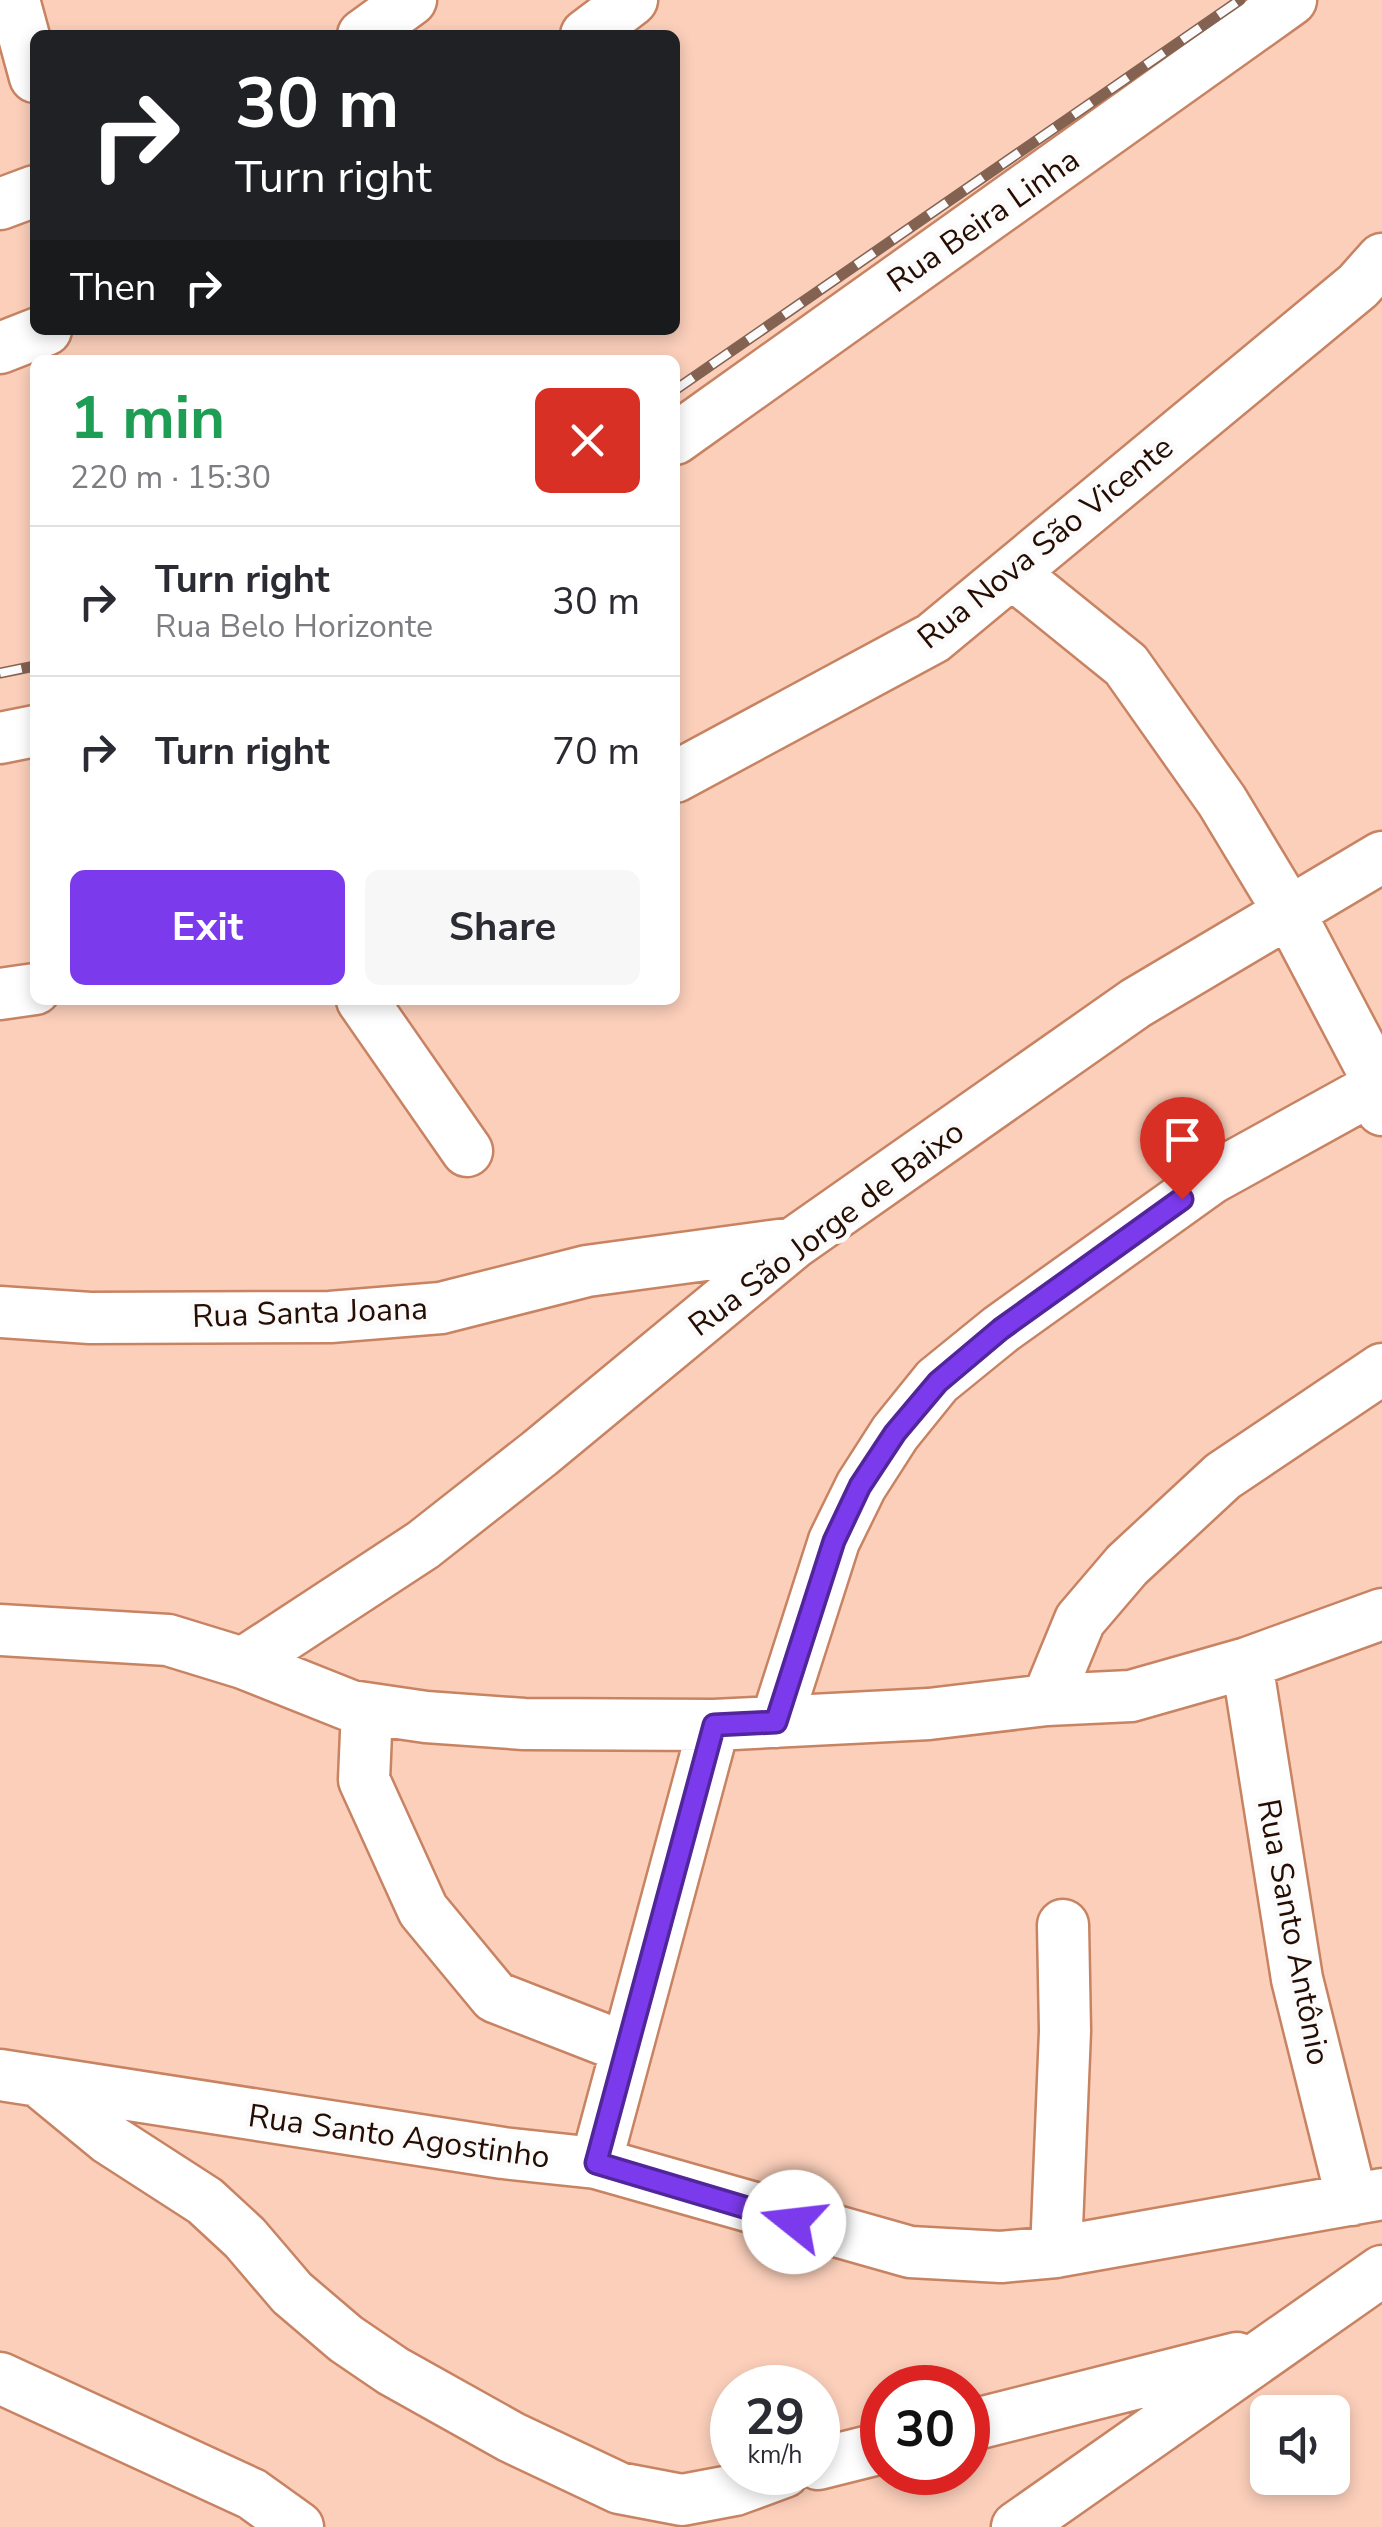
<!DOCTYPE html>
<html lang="en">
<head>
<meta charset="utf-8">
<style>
  :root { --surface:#fff; --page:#f7f7f7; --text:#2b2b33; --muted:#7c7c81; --line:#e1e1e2; --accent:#7c3aed }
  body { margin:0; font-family:"Nunito Sans",sans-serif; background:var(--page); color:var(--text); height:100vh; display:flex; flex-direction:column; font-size:38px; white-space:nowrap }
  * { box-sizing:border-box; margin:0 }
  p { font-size:32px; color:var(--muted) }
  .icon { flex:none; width:55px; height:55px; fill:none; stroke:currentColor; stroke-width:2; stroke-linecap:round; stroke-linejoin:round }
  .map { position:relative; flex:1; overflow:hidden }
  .drawer { position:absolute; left:30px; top:355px; width:650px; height:650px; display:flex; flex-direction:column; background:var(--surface); border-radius:15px; box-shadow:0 5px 15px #0003 }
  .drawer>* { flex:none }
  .guide { position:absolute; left:30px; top:30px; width:650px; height:305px; border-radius:15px; box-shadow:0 5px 15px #0003; background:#202124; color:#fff; overflow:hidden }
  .tools { position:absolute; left:1250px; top:2395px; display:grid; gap:20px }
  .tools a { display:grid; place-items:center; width:100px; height:100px; border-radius:15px; background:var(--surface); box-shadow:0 5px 15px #0003; font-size:50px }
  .speed { position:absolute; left:710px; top:2365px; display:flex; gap:20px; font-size:50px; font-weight:700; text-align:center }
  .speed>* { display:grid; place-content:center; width:130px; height:130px; border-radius:50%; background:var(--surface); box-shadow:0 5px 15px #0003; line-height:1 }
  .speed small { font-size:25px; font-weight:400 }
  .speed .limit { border:15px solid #d22; background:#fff; color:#111 }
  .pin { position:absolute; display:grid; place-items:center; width:85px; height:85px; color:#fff; margin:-102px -42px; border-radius:50% 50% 50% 0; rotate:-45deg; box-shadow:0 0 10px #0007 }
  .pin .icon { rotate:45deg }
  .me { position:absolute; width:110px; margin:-55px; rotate:286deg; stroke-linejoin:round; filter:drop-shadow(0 0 8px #0008) }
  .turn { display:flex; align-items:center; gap:35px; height:210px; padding:0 40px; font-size:45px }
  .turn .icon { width:130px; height:130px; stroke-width:2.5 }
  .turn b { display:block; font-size:70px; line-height:85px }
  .then { display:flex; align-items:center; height:95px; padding:0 40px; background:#0003; gap:20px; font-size:38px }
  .round { display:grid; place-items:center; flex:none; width:105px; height:105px; border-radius:15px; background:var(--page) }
  .headline { display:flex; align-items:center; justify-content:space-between; height:170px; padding:0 40px }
  h1 { font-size:60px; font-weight:700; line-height:75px; color:#1e9e55 }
  .primary-button { display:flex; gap:20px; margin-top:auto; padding:20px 40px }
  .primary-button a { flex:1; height:115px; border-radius:15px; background:var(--accent); color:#fff; font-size:40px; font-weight:700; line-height:115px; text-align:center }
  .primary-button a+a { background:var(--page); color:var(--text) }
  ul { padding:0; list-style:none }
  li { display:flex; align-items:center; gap:30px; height:150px; padding:0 40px; border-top:2px solid var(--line) }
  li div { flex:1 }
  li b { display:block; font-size:38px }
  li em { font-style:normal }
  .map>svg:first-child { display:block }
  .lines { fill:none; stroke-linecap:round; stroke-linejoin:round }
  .minor-casing { stroke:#c78362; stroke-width:55 }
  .minor { stroke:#fff; stroke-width:50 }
  .rail-casing { stroke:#836252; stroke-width:11 }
  .rail { stroke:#fbfbfb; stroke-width:8; stroke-dasharray:22; stroke-linecap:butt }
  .route-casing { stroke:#51269a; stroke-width:25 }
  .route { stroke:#7c3aed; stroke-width:18 }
  .labels { text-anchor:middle; stroke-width:10; stroke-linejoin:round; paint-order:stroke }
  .street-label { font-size:32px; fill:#260d02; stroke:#fbfbfb }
</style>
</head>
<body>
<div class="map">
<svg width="1382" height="2527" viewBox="0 0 1382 2527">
  <rect width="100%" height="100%" fill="#fbcfba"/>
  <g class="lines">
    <defs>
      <path id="minor" d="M 14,0 L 35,77
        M 363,35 L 411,0
        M 586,35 L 632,0
        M 0,204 L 35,191
        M 0,348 L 46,330
        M 675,439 L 1291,0
        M 1012,573 L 1126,665 L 1222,801 L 1289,912 L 1380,1085 L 1382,1110
        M 0,738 L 35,731
        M 675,777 L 933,638 L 1358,286 L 1382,259
        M 0,994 L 35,989
        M 362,1000 L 467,1151
        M 0,1312 L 90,1318 L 330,1317 L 441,1308 L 587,1271 L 794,1243
        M 0,1630 L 168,1640 L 243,1663 L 351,1706 L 426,1717 L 524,1724 L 714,1725 L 929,1714 L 1047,1700 L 1131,1696 L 1247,1663 L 1382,1614
        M 243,1663 L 423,1545 L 540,1453 L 794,1243 L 1136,1003 L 1382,857
        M 1247,1663 L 1297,1979 L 1352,2200
        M 1047,1700 L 1080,1620 L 1127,1565 L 1223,1476 L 1382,1369
        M 367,1709 L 364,1780 L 423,1910 L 495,1997 L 626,2048
        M 776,1722 L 834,1541 L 861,1486 L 895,1433 L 937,1381 L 1001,1329 L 1212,1178 L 1382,1084
        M 0,2075 L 503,2153 L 596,2163 L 910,2252 L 1001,2257 L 1056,2252 L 1382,2194
        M 41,2083 L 109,2139 L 205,2201 L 245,2238 L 292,2293 L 346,2339 L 393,2371 L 511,2437 L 619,2488 L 682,2500 L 735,2490 L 784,2472
        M 596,2163 L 714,1725
        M 1056,2252 L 1065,2031 L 1063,1925
        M 0,2378 L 252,2494 L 298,2527
        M 968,2426 L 1237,2358
        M 818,2464 L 882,2448
        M 1017,2527 L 1382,2271"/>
    </defs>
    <use href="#minor" class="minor-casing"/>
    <use href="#minor" class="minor"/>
    <defs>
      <path id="rail" d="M 675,390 L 1240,0
        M 0,673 L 35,666"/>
    </defs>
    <use href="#rail" class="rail-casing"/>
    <use href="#rail" class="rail"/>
  </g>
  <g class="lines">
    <defs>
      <path id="route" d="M 794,2222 L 596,2163 L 714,1725 L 776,1722 L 834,1541 L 860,1486 L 895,1433 L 938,1382 L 1001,1329 L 1182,1199"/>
    </defs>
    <use href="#route" class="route-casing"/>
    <use href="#route" class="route"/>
  </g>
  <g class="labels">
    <g class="street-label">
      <text transform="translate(983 220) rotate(-35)" y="11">Rua Beira Linha</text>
      <text transform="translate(1045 542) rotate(-39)" y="11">Rua Nova São Vicente</text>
      <text transform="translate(826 1228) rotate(-37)" y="11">Rua São Jorge de Baixo</text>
      <text transform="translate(310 1312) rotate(-2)" y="11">Rua Santa Joana</text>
      <text transform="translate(1294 1932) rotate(79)" y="11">Rua Santo Antônio</text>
      <text transform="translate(399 2136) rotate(8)" y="11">Rua Santo Agostinho</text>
    </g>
  </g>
</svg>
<div class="tools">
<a><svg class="icon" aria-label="sound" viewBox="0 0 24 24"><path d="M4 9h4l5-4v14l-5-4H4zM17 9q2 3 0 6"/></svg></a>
</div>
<div class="speed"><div>29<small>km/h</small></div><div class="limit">30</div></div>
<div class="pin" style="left:1182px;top:1199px;background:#d93025"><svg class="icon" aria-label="arrive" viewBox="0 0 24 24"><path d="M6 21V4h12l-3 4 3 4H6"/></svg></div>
<svg class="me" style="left:794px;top:2222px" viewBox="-20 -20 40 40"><circle r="19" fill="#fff"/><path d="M0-13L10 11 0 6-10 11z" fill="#7c3aed"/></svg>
<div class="guide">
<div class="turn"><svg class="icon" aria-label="right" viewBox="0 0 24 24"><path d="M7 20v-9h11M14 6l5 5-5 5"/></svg><div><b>30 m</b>Turn right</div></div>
<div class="then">Then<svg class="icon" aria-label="right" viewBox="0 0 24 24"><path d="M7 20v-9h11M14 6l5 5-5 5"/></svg></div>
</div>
<section class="drawer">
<div class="headline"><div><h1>1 min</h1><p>220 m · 15:30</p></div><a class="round" style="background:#d93025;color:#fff"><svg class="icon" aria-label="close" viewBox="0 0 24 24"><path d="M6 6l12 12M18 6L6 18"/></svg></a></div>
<ul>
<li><svg class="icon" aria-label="right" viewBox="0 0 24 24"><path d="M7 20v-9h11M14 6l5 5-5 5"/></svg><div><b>Turn right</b><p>Rua Belo Horizonte</p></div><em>30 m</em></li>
<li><svg class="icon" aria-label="right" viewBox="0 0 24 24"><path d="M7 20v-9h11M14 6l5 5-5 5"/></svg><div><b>Turn right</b></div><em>70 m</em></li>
</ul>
<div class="primary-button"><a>Exit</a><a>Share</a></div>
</section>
</div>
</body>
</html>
